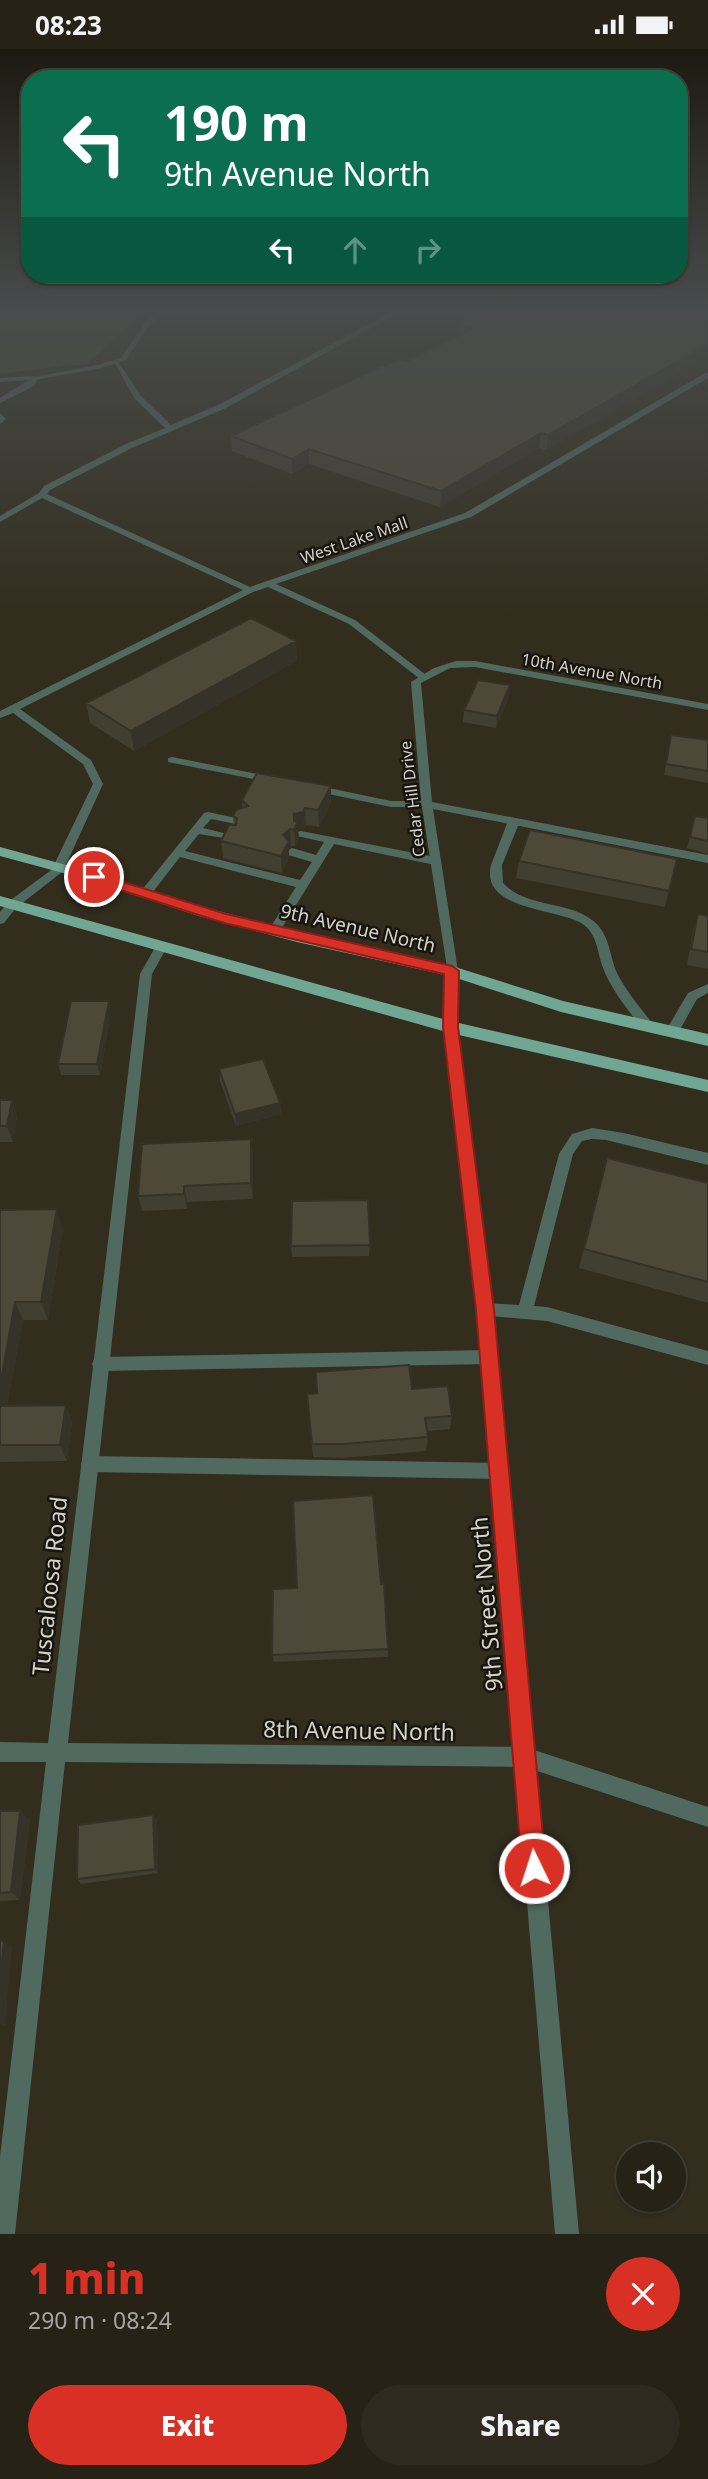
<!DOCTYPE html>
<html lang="en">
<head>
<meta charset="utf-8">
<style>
  :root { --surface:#262216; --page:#2e2a1f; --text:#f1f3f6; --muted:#a4a4a1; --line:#423f35; --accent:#d93025 }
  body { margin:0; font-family:"Noto Sans",sans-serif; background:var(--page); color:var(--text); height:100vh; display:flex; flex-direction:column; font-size:26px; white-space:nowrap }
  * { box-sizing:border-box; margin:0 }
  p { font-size:23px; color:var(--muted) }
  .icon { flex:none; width:38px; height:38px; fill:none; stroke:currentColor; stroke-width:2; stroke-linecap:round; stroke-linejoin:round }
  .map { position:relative; height:2185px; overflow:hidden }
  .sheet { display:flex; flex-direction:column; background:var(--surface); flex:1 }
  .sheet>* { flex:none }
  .hud { position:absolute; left:21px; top:21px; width:667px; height:214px; border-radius:28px; box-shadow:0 2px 5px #0004,0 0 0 2px var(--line); background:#0b6e4f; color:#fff; overflow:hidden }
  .tools { position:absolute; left:616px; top:2093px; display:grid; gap:14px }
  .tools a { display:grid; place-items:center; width:70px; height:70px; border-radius:50%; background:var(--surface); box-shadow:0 2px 5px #0004,0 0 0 2px var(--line); font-size:35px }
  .pin { position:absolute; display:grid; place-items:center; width:60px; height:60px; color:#fff; margin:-30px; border:4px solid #fff; border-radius:50%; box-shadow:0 2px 7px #0007 }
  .me { position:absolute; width:77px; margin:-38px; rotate:356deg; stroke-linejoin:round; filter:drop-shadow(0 0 5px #0008) }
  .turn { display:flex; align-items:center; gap:24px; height:147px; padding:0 28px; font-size:32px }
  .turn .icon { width:91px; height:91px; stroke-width:2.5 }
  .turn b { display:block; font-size:49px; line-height:60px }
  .lanes { display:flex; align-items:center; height:66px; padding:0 28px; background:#0003; justify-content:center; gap:35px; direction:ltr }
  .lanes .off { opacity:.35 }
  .round { display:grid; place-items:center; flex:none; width:74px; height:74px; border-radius:37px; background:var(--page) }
  .headline { display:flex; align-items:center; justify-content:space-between; height:119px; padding:0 28px }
  h1 { font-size:42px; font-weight:800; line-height:52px; color:var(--accent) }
  .primary-button { display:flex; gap:14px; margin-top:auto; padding:14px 28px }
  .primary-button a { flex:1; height:80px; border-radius:42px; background:var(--accent); color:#fff; font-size:28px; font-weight:800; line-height:80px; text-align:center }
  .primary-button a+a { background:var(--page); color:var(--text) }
  .status { display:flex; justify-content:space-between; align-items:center; height:49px; padding:0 35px; background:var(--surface); direction:ltr }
  .status svg { height:19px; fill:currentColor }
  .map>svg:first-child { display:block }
  .green { fill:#3d4d29 }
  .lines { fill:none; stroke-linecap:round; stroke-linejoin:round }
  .service { fill:#516a60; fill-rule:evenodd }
  .minor { fill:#516a60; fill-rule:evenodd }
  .tertiary { fill:#516a60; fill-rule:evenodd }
  .primary { fill:#70a793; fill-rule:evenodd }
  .wall { fill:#423e30 }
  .shaded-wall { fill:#363227 }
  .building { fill:#4d4838; stroke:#363227; stroke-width:2 }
  .route { fill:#d93025; stroke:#8d1f18; stroke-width:2 }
  .labels { text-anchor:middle; stroke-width:5; stroke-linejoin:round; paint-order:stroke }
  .far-street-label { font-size:16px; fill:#d4d2c8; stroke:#17150e }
  .street-label { font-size:19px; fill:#d4d2c8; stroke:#17150e }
  .near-street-label { font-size:23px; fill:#d4d2c8; stroke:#17150e }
</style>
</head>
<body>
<div class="status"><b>08:23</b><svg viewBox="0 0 49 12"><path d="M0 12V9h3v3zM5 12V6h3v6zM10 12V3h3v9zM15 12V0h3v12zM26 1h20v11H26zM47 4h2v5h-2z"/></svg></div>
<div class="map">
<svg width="708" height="2185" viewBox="0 0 708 2185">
  <rect width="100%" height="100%" fill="#322d1d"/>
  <path class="green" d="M 0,260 L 148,260 L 88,314 L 0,325 Z"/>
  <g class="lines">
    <path class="service" d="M 390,260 L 396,260 L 393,267 L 226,359 L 132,399 L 50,441 L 47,445 L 250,538 L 465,464 L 705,324 L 708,324 L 708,329 L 471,468 L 276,535 L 355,571 L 426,626 L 426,630 L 420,630 L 349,575 L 268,538 L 253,543 L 20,660 L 91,711 L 103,735 L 64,820 L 58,824 L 54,823 L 52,820 L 93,735 L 83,715 L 13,664 L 0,669 L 0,662 L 243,541 L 42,449 L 0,473 L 0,467 L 39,444 L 44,437 L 126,395 L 165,379 L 135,350 L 113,311 L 117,311 L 141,347 L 171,376 L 220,355 L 388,265 Z
      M 208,763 L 245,771 L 247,773 L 241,776 L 211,770 L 203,779 L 236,787 L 236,791 L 199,785 L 185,802 L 300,831 L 312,813 L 288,806 L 286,803 L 292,799 L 316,806 L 324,793 L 297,787 L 297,783 L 301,782 L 435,808 L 441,812 L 435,816 L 334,795 L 278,885 L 274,886 L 268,882 L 296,838 L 180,808 L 149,848 L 141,848 L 141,842 L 204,764 Z
      M 514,769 L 520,772 L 502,816 L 503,834 C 526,859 566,851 592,871 C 610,884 609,906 617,924 C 626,942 640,958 652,974 L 653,977 L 652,980 L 642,980 C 628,960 610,940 602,916 C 597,901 597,884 581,874 C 555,859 480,861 491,816 L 508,772 Z
      M 708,935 L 708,944 L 697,950 L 677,986 L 667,986 L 665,983 L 688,944 Z
      M 592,1079 L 624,1084 L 708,1104 L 708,1116 L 606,1091 L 592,1090 L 582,1092 L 573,1105 L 534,1257 L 547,1258 L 708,1302 L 708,1316 L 547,1272 L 480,1266 L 477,1261 L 480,1256 L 485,1254 L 519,1256 L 559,1105 L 572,1085 Z
      M 490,1301 L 496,1303 L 498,1308 L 496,1313 L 490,1315 L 100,1322 L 94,1320 L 92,1315 L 94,1310 L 100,1308 Z
      M 89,1407 L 500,1414 L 506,1416 L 508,1422 L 506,1428 L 500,1430 L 89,1423 L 83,1421 L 81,1415 L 83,1409 Z"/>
    <path class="minor" d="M 34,327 L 38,329 L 34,337 L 0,354 L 0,349 L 29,331 L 0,333 L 0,329 Z
      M 0,364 L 6,370 L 0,375 Z
      M 456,612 L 475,612 L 708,655 L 708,661 L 475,618 L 450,619 L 421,634 L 432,753 L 708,806 L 708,814 L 433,760 L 458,922 L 452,926 L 448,925 L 422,758 L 391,758 L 314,742 L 309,739 L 314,736 L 391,752 L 421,752 L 411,633 L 434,619 Z
      M 172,708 L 273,728 L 278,731 L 273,734 L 168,713 L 168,709 Z
      M 58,816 L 62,817 L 62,823 L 16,859 L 4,874 L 0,875 L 0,863 L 8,853 Z
      M 161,894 L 167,898 L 152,925 L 68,1694 L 525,1698 L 708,1758 L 708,1778 L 525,1718 L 65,1713 L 15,2185 L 0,2185 L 0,2108 L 46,1713 L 0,1713 L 0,1693 L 48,1694 L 140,925 L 157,895 Z"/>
    <path class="tertiary" d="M 160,260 L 167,260 L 148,278 L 126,311 L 98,320 L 34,331 L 30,329 L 97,316 L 121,309 L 143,276 Z
      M 452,918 L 458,922 L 456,978 L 493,1261 L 579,2185 L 555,2185 L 477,1261 L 444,978 L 446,922 Z"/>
    <path class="primary" d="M 0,798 L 99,825 L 203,858 L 297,883 L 452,917 L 563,952 L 708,985 L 708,997 L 561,963 L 450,927 L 297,893 L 199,867 L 89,831 L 0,807 Z
      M 0,847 L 450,972 L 708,1031 L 708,1043 L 450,984 L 0,857 Z"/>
  </g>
  <path class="wall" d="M 451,260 L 708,260 L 708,307 L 546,401 L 539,399 L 440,458 L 309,415 L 292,425 L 232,402 L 231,387 L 407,312 L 458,286 L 459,275 L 475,267 Z
    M 296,592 L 297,612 L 134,702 L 90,674 L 86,654 Z
    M 510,636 L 509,648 L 496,679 L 463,673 L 464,661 Z
    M 671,686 L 708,691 L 708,734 L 664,726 Z
    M 242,751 L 331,754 L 319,778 L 306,776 L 304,780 L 298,781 L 299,790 L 295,797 L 291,797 L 289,798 L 289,809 L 282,824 L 223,809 L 221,792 L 234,776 L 233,767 L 242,759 Z
    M 695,767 L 708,769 L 708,805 L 687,799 Z
    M 677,810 L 665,858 L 516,829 L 519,812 Z
    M 698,865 L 708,867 L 708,920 L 687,916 L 693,881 Z
    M 111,964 L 100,1026 L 61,1026 L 58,1015 Z
    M 219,1020 L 280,1054 L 281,1065 L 236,1077 L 220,1032 Z
    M 0,1051 L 12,1051 L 17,1067 L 13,1093 L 0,1093 Z
    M 251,1090 L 253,1106 L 253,1150 L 187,1153 L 187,1160 L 142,1162 L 138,1147 Z
    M 607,1109 L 708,1134 L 708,1254 L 579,1219 Z
    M 0,1161 L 63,1179 L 48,1271 L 23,1271 L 7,1357 L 66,1356 L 72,1373 L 67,1412 L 0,1413 Z
    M 370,1196 L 369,1207 L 292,1208 L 291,1197 Z
    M 412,1340 L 452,1367 L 450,1380 L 427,1382 L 428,1388 L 426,1402 L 343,1409 L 313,1408 L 307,1345 Z
    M 381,1535 L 388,1600 L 388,1608 L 274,1613 L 272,1606 Z
    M 0,1762 L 30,1771 L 20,1851 L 0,1852 Z
    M 153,1766 L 157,1771 L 158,1824 L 81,1835 L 77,1830 Z"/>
  <path class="shaded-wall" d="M 708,295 L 708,307 L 546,401 L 548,386 Z
    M 541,384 L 539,399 L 440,458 L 441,442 Z
    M 309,400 L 309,415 L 292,425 L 292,410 Z
    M 296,592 L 297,612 L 134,702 L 131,682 Z
    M 510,636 L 509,648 L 496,679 L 497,667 Z
    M 331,737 L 331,754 L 319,778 L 318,761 Z
    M 305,759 L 306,776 L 304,780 L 298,781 L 299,790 L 295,797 L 294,765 Z
    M 290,780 L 291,797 L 289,798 L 289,809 L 282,824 L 281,807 L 283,786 Z
    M 109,952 L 111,964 L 100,1026 L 97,1015 Z
    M 12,1051 L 17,1067 L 13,1093 L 7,1077 Z
    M 280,1054 L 281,1065 L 236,1077 L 235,1065 Z
    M 251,1090 L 253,1106 L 253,1150 L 251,1134 Z
    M 184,1137 L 187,1153 L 187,1160 L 184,1145 Z
    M 57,1160 L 63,1179 L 48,1271 L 41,1253 Z
    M 15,1253 L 23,1271 L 4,1374 L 0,1365 L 0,1337 Z
    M 66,1356 L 72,1373 L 67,1412 L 60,1396 Z
    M 20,1762 L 30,1771 L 20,1851 L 11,1843 Z
    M 153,1766 L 157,1771 L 158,1824 L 155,1820 Z
    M 4,1892 L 12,1897 L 5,1977 L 0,1975 L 0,1930 Z"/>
  <path class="building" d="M 488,260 L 708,260 L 708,295 L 548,386 L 541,384 L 441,442 L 309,400 L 292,410 L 231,387 L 378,319 L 401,310 L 407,312 L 474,279 L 459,275 Z
    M 251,569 L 296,592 L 131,682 L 86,654 Z
    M 478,631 L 510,636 L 497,667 L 464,661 Z
    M 671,686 L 708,691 L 708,722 L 666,715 Z
    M 257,724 L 331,737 L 318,761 L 305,759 L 303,763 L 294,765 L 294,772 L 298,773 L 294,781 L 290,780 L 283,786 L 289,792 L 281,807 L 221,792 L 229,776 L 236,776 L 237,769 L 233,767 L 236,761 L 248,757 L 242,751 Z
    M 695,767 L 708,769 L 708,792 L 690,788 Z
    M 530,781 L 677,810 L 669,842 L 519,812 Z
    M 698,865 L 708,867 L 708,903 L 691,900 Z
    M 71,952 L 109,952 L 97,1015 L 58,1015 Z
    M 263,1010 L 280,1054 L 235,1065 L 219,1020 Z
    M 0,1051 L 12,1051 L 7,1077 L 0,1077 Z
    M 251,1090 L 251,1134 L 184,1137 L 184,1145 L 138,1147 L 142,1095 Z
    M 607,1109 L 708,1134 L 708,1233 L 584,1200 Z
    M 368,1151 L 370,1196 L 291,1197 L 292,1152 Z
    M 57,1160 L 41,1253 L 15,1253 L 0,1337 L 0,1161 Z
    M 409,1316 L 412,1340 L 448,1337 L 452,1367 L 425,1369 L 428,1388 L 343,1395 L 312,1395 L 307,1345 L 317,1344 L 316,1323 Z
    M 66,1356 L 60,1396 L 0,1396 L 0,1357 Z
    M 373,1446 L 381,1535 L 384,1535 L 388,1600 L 272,1606 L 273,1540 L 297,1539 L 293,1452 Z
    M 0,1762 L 20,1762 L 11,1843 L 0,1844 Z
    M 153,1766 L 155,1820 L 77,1830 L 78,1776 Z
    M 0,1892 L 4,1892 L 0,1930 Z"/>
  <linearGradient id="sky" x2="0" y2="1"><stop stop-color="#1c1910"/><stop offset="0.46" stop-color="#494c4c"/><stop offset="1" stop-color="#494c4c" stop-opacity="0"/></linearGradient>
  <rect width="708" height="566" fill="url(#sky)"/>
  <path class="route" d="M 94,824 L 226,865 L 452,917 L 459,922 L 458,978 L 494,1261 L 546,1819 L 542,1828 L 534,1831 L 526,1828 L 522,1819 L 476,1261 L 443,978 L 444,925 L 224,874 L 89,831 L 89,825 Z"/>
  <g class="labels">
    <g class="far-street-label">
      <text transform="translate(354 491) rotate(-19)" y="6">West Lake Mall</text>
      <text transform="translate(592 622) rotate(10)" y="6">10th Avenue North</text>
      <text transform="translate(412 750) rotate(-97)" y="6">Cedar Hill Drive</text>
    </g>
    <g class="street-label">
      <text transform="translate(358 879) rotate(13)" y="7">9th Avenue North</text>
    </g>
    <g class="near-street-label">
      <text transform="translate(50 1537) rotate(-84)" y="8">Tuscaloosa Road</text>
      <text transform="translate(487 1555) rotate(-95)" y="8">9th Street North</text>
      <text transform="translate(359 1682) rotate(1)" y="8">8th Avenue North</text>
    </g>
  </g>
</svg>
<div class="tools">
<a><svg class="icon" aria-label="sound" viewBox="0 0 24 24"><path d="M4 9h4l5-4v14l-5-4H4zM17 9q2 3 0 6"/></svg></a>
</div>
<div class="pin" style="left:94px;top:828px;background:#d93025"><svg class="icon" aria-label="arrive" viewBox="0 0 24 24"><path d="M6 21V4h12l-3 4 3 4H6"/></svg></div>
<svg class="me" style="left:534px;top:1819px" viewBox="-20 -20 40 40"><circle r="17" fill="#d93025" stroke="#fff" stroke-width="3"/><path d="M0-11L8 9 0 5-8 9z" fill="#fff"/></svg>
<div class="hud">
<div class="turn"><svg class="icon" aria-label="left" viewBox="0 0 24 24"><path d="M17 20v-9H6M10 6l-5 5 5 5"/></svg><div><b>190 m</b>9th Avenue North</div></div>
<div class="lanes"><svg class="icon" aria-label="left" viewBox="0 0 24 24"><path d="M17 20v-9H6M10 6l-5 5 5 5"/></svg><svg class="icon off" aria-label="ahead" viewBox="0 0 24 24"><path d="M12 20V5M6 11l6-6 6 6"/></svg><svg class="icon off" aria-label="right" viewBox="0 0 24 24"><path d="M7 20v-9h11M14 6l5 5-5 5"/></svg></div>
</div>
</div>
<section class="sheet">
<div class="headline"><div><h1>1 min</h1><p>290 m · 08:24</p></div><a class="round" style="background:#d93025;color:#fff"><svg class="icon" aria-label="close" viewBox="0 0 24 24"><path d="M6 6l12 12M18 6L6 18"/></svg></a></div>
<div class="primary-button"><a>Exit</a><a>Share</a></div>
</section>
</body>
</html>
